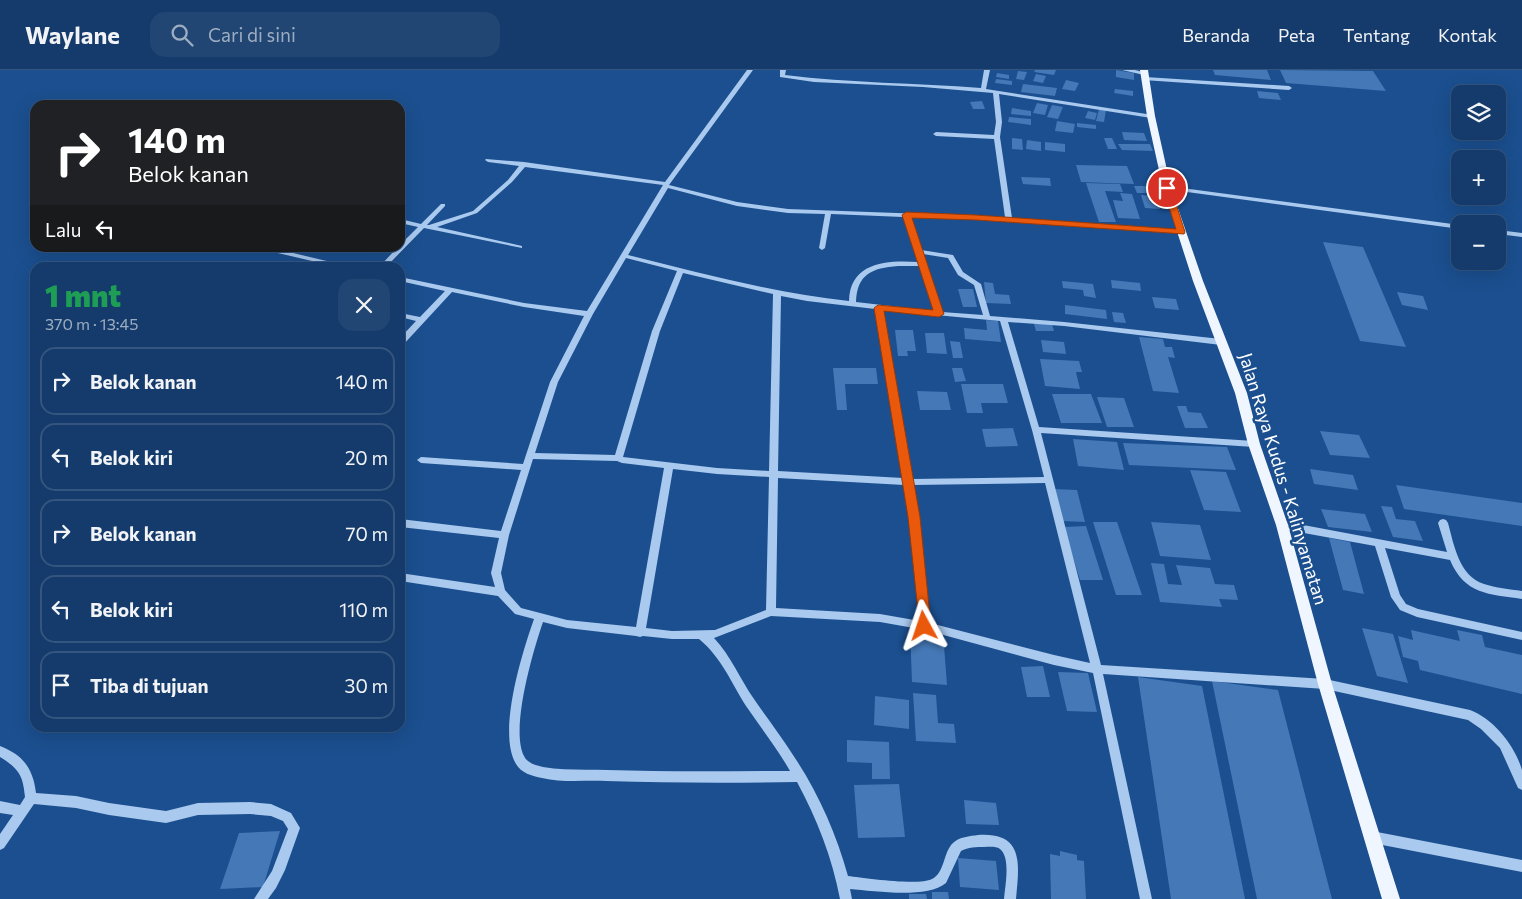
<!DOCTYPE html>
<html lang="id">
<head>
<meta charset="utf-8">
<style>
  :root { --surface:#143b6b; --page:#214673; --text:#f1f3f6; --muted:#9dadc1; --line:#33557e }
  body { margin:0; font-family:Commissioner,sans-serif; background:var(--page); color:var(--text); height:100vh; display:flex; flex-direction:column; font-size:19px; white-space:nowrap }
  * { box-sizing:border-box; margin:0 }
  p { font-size:16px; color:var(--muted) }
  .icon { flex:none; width:28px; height:28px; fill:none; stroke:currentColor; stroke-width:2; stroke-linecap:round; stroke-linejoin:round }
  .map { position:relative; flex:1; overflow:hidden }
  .side { position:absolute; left:30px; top:192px; width:375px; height:470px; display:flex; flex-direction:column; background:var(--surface); border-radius:15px; box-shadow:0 5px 20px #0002,0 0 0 1px var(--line) }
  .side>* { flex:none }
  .guide { position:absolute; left:30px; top:30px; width:375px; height:152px; border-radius:15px; box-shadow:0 5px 20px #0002,0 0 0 1px var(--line); background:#202124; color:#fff; overflow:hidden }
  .fabs { position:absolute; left:1451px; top:15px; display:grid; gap:10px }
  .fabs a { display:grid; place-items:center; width:55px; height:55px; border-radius:10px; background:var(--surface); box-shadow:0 5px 20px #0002,0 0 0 1px var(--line); font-size:25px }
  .pin { position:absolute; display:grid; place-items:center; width:42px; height:42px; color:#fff; margin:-21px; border:2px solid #fff; border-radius:50%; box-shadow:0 1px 5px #0007 }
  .me { position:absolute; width:55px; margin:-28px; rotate:355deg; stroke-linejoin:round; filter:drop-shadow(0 0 4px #0008) }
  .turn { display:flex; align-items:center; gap:18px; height:105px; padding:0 15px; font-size:22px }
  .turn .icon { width:65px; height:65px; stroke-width:2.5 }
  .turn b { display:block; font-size:35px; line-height:42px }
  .then { display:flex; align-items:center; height:48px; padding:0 15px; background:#0003; gap:10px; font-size:19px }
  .round { display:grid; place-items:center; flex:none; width:52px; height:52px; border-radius:15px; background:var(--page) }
  .head { display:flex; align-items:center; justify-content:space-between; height:85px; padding:0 15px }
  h1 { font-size:30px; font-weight:800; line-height:38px; color:#1e9e55 }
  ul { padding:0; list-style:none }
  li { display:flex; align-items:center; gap:15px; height:68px; margin:0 10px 8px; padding:0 5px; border:2px solid var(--line); border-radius:15px }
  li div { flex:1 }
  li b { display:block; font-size:19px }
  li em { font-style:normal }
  header { display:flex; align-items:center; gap:30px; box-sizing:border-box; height:70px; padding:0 25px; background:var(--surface); border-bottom:1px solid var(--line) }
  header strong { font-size:24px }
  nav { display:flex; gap:28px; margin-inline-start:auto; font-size:18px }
  .search { width:350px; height:45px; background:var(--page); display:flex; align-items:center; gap:12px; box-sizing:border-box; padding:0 18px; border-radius:15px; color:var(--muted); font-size:19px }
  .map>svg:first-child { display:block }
  .building { fill:#4478b7 }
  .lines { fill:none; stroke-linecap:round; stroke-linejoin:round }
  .minor { fill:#a9c9ee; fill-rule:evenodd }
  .major { fill:#f0f6ff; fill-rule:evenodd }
  .route { fill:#ea580c; stroke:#983908 }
  .labels { text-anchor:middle; stroke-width:5; stroke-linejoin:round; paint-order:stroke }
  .street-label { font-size:18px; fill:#fff; stroke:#1b4f8f }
</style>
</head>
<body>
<header>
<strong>Waylane</strong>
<div class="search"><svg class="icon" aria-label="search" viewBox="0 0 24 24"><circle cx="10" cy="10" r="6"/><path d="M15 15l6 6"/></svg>Cari di sini</div>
<nav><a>Beranda</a><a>Peta</a><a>Tentang</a><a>Kontak</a></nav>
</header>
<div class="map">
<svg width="1522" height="829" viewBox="0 0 1522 829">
  <rect width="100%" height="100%" fill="#1b4f8f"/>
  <path class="building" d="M 1035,0 L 1056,0 L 1054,5 L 1034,2 Z
    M 1116,0 L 1134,3 L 1134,10 L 1116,7 Z
    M 1213,0 L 1267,0 L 1271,10 L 1215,5 Z
    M 1280,0 L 1373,1 L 1386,21 L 1286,13 Z
    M 1018,1 L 1027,2 L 1024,10 L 1016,9 Z
    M 997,3 L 1009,5 L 1009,9 L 996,7 Z
    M 1036,4 L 1046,6 L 1043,13 L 1033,11 Z
    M 996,9 L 1012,11 L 1012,15 L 995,13 Z
    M 1066,10 L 1079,13 L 1075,21 L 1062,19 Z
    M 1023,14 L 1057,18 L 1055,26 L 1021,22 Z
    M 1115,19 L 1133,21 L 1133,26 L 1114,23 Z
    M 1257,21 L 1278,23 L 1281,30 L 1259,28 Z
    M 982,31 L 985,39 L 973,39 L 970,32 Z
    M 1037,33 L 1048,35 L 1045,45 L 1033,43 Z
    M 1052,35 L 1063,37 L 1058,49 L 1047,47 Z
    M 1012,38 L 1031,41 L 1031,46 L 1011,44 Z
    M 1099,39 L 1106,40 L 1104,52 L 1096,51 Z
    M 1088,41 L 1097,43 L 1095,50 L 1085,48 Z
    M 1009,47 L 1031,49 L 1031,55 L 1008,52 Z
    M 1057,51 L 1075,54 L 1073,63 L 1055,61 Z
    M 1077,53 L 1096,55 L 1096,59 L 1077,57 Z
    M 1122,62 L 1144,63 L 1147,71 L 1124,70 Z
    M 1012,68 L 1022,69 L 1023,80 L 1012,79 Z
    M 1104,68 L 1112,68 L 1117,79 L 1108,79 Z
    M 1027,70 L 1041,72 L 1041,81 L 1026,79 Z
    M 1045,72 L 1065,74 L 1065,82 L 1045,80 Z
    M 1118,74 L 1150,74 L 1153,81 L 1122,80 Z
    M 1076,95 L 1127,96 L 1134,114 L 1081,112 Z
    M 1021,107 L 1050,108 L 1051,116 L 1023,114 Z
    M 1086,113 L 1120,114 L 1123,122 L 1105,121 L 1116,152 L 1099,152 Z
    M 1134,116 L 1152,116 L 1156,123 L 1137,123 Z
    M 1120,123 L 1132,124 L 1140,149 L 1118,148 L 1113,130 L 1123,131 Z
    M 1141,125 L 1155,126 L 1160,139 L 1145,138 Z
    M 1323,172 L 1363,177 L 1406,277 L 1360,271 Z
    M 1111,210 L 1140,213 L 1141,221 L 1112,218 Z
    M 1062,211 L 1093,214 L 1096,228 L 1084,226 L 1083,220 L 1063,218 Z
    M 984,212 L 993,213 L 995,224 L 1009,225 L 1011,234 L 986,233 Z
    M 958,219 L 973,219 L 977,237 L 963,237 Z
    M 1397,222 L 1423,226 L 1428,240 L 1402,235 Z
    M 1152,227 L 1176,229 L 1179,240 L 1155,238 Z
    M 1065,235 L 1106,240 L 1107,249 L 1065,244 Z
    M 1112,242 L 1123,243 L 1126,253 L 1114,252 Z
    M 986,250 L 998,251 L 1001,272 L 965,269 L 964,258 L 987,260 Z
    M 1034,254 L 1052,254 L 1054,261 L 1036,261 Z
    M 895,260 L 913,260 L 916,281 L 907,281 L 908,286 L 898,286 Z
    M 925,263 L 944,263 L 947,284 L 927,283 Z
    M 1139,267 L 1163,269 L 1165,277 L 1172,277 L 1175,288 L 1168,287 L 1179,323 L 1153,321 Z
    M 1041,270 L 1064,272 L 1066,284 L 1043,282 Z
    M 950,271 L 960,272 L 963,288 L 953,288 Z
    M 1040,289 L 1079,291 L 1082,302 L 1076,302 L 1080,319 L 1045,316 Z
    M 833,298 L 876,298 L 878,314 L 845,314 L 847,340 L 837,340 Z
    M 952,298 L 962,298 L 966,311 L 955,312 Z
    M 961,314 L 1003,314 L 1008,333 L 981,333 L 983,343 L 967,343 Z
    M 917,321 L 947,322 L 951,340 L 920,340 Z
    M 1052,324 L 1091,324 L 1102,353 L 1061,353 Z
    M 1097,327 L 1124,328 L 1134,357 L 1107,357 Z
    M 1177,336 L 1186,336 L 1188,342 L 1201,343 L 1208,358 L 1185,358 Z
    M 1013,358 L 1018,376 L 986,377 L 982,359 Z
    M 1320,361 L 1359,365 L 1370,388 L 1330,385 Z
    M 1073,369 L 1117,372 L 1124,400 L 1078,396 Z
    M 1123,373 L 1227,377 L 1236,400 L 1129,395 Z
    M 1310,399 L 1353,405 L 1358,420 L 1314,414 Z
    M 1190,400 L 1226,402 L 1241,442 L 1204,440 Z
    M 1396,415 L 1522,433 L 1522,456 L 1404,439 Z
    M 1054,419 L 1077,420 L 1085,452 L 1061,451 Z
    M 1381,436 L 1392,437 L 1396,449 L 1415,451 L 1423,471 L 1393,467 Z
    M 1321,439 L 1365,444 L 1372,462 L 1328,457 Z
    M 1093,452 L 1117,452 L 1142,525 L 1116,525 Z
    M 1151,452 L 1200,455 L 1211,490 L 1160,486 Z
    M 1086,456 L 1103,510 L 1080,510 L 1064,457 Z
    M 1329,468 L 1350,472 L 1364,524 L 1343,520 Z
    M 1151,493 L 1164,494 L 1168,514 L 1182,515 L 1176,495 L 1210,498 L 1215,514 L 1234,515 L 1238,530 L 1219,529 L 1222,537 L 1160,532 Z
    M 1362,558 L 1393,564 L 1408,613 L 1377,606 Z
    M 1411,560 L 1460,571 L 1457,560 L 1482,565 L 1485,577 L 1522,585 L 1522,624 L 1420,600 L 1418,591 L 1403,587 L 1398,566 L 1413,570 Z
    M 910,561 L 943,563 L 947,615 L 912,612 Z
    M 1043,596 L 1050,627 L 1027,627 L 1021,597 Z
    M 1058,602 L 1088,603 L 1097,642 L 1067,641 Z
    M 1138,607 L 1202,616 L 1245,829 L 1171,829 Z
    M 1212,611 L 1278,620 L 1332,829 L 1257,829 Z
    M 913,623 L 936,625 L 938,653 L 954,654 L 956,673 L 916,671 Z
    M 875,626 L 909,630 L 909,659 L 874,655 Z
    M 847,670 L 889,672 L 890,709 L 872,709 L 872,693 L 847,692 Z
    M 899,714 L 905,767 L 858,768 L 854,715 Z
    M 964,730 L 996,733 L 999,755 L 966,754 Z
    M 280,761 L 263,817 L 220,819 L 239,763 Z
    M 1060,781 L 1077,785 L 1077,790 L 1084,791 L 1086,829 L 1051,829 L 1050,784 L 1060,786 Z
    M 958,788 L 996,791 L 999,820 L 960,817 Z
    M 932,822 L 948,822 L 949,829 L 932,829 Z
    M 909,824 L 926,824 L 927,829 L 909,829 Z"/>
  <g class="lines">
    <path class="minor" d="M 747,0 L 753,0 L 669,115 L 737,132 L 788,139 L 1005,147 L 994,69 L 936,66 L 933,64 L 936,62 L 994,65 L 996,52 L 993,23 L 923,17 L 814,12 L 780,7 L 780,0 L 786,0 L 785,5 C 850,13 916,13 981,18 L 984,0 L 990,0 L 986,19 L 1153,45 L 1153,47 L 1151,48 L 999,24 L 1002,52 L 1000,67 L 1012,148 L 1181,160 L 1184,162 L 1183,163 L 975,149 L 910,147 L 921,180 L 953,185 L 963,202 L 981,214 L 990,246 L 1064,252 L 1221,269 L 1225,272 L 1221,275 L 1064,256 L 1008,252 L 1039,357 L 1254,371 L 1258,374 L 1254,377 L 1041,363 L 1101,595 L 1325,609 L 1470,640 C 1494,649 1515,676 1522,700 C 1522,706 1522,714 1522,720 L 1518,718 L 1500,678 L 1481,659 L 1468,650 L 1325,619 L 1103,604 L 1152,829 L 1140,829 L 1093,603 L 1054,595 L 925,560 L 880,552 L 771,546 L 714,568 C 731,586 740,609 754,629 C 767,648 781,666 793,685 C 818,722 836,763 848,806 C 865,808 918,816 932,809 C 945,803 943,782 953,773 C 959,767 970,766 978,765 C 1025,762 1019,795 1016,829 L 1004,829 C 1005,816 1011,788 1000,779 C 996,776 989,777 984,777 C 977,777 968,777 961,781 L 946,813 C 927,829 875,821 850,819 L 852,829 L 840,829 C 832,787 817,749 797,712 C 733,713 670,713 606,711 C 585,710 563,713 542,708 C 532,706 521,703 516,694 C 497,663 522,583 534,549 L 515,544 L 498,526 L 400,511 L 400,503 L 495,517 L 491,503 L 499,468 L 400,457 L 400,449 L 501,461 L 521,400 L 421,393 L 417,390 L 421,387 L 523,394 L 550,312 L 584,246 L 524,237 L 452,222 L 403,275 L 400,276 L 400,268 L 416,251 L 400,247 L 400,243 L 420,247 L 445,221 L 400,211 L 400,207 L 524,233 L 587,241 L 663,115 L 525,97 L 512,112 L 477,143 L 437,157 L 522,176 L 522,178 L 424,158 L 385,198 L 378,198 L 397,178 L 400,178 L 400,175 L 418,157 L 400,153 L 400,149 L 421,154 L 441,134 L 445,134 L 445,136 L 427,155 L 429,155 L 473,141 L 508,110 L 519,96 L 488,92 L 485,90 L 486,89 L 524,92 L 665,112 ZM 668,118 L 737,136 L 788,143 L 825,144 L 819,178 L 822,180 L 825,178 L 831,144 L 903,147 L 918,192 C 887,190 850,192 849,231 C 773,223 701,203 628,185 ZM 923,184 L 948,188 L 958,205 L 974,215 L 983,245 L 942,242 ZM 626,188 L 677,201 L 652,261 L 615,385 L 535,383 L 558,312 L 593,244 ZM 898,196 L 920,196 L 934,241 L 856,232 C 857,204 872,198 898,196 ZM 683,203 L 773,224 L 769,401 L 717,398 L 623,387 L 660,261 ZM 781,226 L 807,231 L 875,239 L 903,408 L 778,401 ZM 882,240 L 1000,251 L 1032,360 L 1044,407 L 912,409 ZM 533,389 L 617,391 L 622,393 L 664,398 L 636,557 L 567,550 L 521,538 L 505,520 L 501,503 L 509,465 ZM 673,399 L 717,404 L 769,407 L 766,540 L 715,560 L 672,561 L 646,558 ZM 778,408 L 904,415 L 909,447 L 920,551 L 880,544 L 776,538 ZM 1045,413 L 1090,593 L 1054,585 L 930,553 L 919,447 L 913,415 ZM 543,552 L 567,558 L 636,566 L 640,567 L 643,566 L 672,569 L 699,569 C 721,587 731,612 746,636 C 761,658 777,678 790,701 C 729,701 668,702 607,700 C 586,699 564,701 543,697 C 535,695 527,693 524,686 C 510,659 533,581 543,552 Z
      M 1122,0 L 1135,0 L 1147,3 L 1144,5 Z
      M 1145,7 L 1289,16 L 1292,18 L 1289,20 L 1143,10 L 1143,8 Z
      M 1167,116 L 1460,155 L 1460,159 L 1165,119 L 1164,118 Z
      M 1498,160 L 1522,163 L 1522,167 L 1498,164 Z
      M 262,178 L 272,178 L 356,198 L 342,198 L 265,180 Z
      M 1443,449 L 1446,450 L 1448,453 C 1454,475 1459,506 1484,514 C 1496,518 1509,519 1522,521 L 1522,529 C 1489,524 1465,525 1450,490 L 1385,478 L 1400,525 L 1406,534 L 1418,539 L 1522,562 L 1522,570 L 1417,547 L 1400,540 L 1391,527 L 1375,476 L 1282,459 L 1279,458 L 1277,455 L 1279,452 L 1282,451 L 1447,482 L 1438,453 L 1440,450 Z
      M 0,676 C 23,685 33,698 36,723 L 76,726 L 109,733 L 166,741 L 198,733 L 250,732 L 271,734 L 291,743 L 300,758 L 285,800 L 276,818 L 268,829 L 254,829 L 272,801 L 288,759 L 283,751 L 271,746 L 250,744 L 198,745 L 166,753 L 109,745 L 76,738 L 34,734 L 4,778 L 0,780 L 0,764 L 13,745 L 0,743 L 0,731 L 20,735 L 25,727 C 23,705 19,699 0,687 Z
      M 1372,761 L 1522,790 L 1522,802 L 1372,773 L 1368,771 L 1366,767 L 1368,763 Z"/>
    <path class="major" d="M 1140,0 L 1148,0 L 1155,46 L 1171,118 L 1203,211 L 1247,323 L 1260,374 L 1288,455 L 1332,614 L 1400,829 L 1382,829 L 1318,614 L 1276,455 L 1248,374 L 1235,323 L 1193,211 L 1163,118 L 1147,46 Z"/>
  </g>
  <path class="route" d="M 1164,116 L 1171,118 L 1185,162 L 1184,164 L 976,150 L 912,148 L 944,244 L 939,247 L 884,241 L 920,447 L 931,556 L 929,560 L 924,561 L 920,560 L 908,447 L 874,238 L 878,235 L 933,240 L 902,145 L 906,142 L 976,145 L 1176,159 L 1163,118 Z"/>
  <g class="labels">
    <g class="street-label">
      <text transform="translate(1283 409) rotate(73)" y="6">Jalan Raya Kudus - Kalinyamatan</text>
    </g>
  </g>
</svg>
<div class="fabs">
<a><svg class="icon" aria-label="layers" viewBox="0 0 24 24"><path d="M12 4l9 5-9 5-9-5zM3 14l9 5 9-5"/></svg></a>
<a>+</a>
<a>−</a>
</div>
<div class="pin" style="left:1167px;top:118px;background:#d93025"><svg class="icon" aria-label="arrive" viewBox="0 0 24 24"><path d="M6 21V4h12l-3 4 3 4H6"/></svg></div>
<svg class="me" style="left:924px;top:556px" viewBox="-20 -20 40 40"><path d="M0-17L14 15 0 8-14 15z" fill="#ea580c" stroke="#fff" stroke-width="4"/></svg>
<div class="guide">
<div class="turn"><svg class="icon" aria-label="right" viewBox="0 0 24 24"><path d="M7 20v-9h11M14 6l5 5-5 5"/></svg><div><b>140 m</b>Belok kanan</div></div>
<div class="then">Lalu<svg class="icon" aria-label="left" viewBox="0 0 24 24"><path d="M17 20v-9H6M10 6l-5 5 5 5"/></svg></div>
</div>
<section class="side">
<div class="head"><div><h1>1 mnt</h1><p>370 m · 13:45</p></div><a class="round"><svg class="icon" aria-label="close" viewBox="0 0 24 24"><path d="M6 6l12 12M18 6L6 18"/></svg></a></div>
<ul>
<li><svg class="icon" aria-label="right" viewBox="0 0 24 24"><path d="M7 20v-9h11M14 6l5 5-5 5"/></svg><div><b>Belok kanan</b></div><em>140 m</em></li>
<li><svg class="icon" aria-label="left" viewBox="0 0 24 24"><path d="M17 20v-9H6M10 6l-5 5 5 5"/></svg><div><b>Belok kiri</b></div><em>20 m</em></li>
<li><svg class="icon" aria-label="right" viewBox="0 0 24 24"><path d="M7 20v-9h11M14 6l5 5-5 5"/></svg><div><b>Belok kanan</b></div><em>70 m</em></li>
<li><svg class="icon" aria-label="left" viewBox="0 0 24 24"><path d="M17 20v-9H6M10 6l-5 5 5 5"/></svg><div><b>Belok kiri</b></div><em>110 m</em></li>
<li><svg class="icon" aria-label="arrive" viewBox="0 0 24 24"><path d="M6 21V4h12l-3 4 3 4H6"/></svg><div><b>Tiba di tujuan</b></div><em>30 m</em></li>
</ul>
</section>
</div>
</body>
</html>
